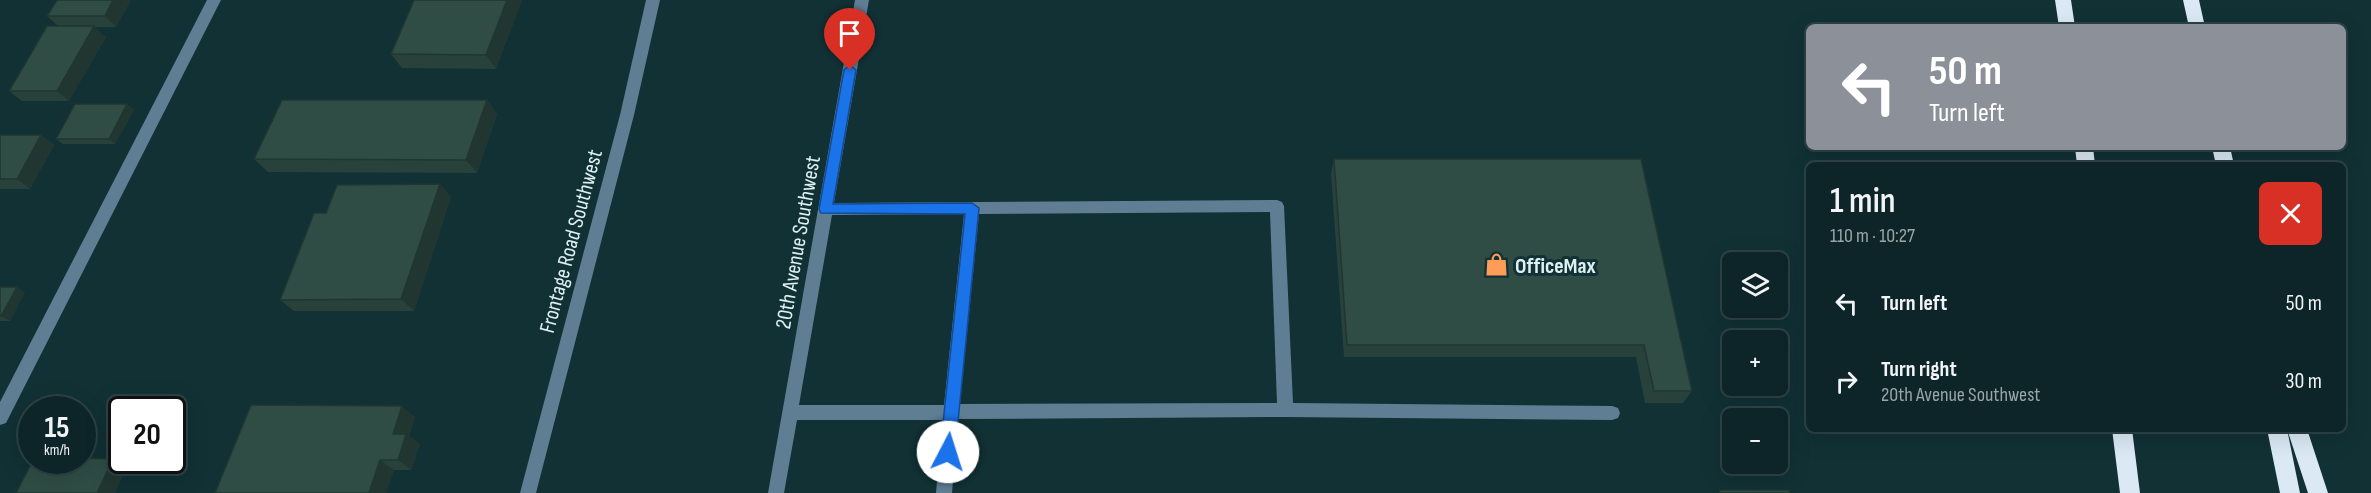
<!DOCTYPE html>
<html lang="en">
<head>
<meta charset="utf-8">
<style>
  :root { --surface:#0d2528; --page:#1b3134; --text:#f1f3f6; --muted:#9aa5a8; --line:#2d4245 }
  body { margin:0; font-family:"Sofia Sans Condensed",sans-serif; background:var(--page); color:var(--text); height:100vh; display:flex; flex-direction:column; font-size:22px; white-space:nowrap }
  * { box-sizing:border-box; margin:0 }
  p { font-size:20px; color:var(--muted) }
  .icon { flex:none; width:33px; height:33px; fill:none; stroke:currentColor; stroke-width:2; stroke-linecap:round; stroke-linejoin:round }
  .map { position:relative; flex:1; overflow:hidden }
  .side { position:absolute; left:1806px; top:162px; width:540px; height:270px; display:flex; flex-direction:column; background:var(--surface); border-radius:9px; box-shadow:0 6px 24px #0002,0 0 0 2px var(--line) }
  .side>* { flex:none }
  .guide { position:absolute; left:1806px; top:24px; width:540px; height:126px; border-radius:9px; box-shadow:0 6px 24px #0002,0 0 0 2px var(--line); background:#8c9099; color:#fff; overflow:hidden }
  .buttons { position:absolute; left:1722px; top:252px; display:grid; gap:12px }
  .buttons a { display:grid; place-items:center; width:66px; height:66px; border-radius:9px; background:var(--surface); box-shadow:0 6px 24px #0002,0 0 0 2px var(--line); font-size:30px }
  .speed { position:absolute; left:18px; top:396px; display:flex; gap:12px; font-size:30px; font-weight:700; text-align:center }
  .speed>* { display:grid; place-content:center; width:78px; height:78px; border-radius:50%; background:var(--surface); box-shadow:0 6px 24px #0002,0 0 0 2px var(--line); line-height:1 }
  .speed small { font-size:15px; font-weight:400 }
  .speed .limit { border:3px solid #111; border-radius:9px; background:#fff; color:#111 }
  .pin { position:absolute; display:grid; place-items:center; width:51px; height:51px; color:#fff; margin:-62px -26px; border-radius:50% 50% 50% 0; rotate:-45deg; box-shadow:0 0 6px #0007 }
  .pin .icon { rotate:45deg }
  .me { position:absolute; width:66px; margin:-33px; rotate:5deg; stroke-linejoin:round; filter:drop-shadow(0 0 4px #0008) }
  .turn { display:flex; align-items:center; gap:21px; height:126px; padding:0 24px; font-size:27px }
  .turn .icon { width:78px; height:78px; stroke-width:2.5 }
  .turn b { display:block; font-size:42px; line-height:51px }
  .round { display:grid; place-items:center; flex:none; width:63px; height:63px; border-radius:9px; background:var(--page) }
  .head { display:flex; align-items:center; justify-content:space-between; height:102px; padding:0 24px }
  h1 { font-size:36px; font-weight:600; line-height:45px }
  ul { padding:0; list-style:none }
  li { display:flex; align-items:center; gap:18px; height:78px; padding:0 24px }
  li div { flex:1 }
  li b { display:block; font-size:22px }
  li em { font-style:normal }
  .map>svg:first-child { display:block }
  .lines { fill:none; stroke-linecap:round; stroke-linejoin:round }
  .minor { fill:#5f7e93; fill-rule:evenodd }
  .highway { fill:#dae9f4; fill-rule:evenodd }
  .wall { fill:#28423b }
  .shaded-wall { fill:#213630 }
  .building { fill:#2f4d45; stroke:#213630; stroke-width:1.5 }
  .route { fill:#1a73e8; stroke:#114b97; stroke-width:1.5 }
  .labels { text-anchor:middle; stroke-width:6; stroke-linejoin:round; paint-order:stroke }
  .street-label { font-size:22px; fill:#dff0f3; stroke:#113135 }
  .poi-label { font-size:22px; font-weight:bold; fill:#dff0f3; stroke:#113135; text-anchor:start }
</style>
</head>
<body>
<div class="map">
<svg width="2371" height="493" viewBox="0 0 2371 493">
  <rect width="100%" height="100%" fill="#113135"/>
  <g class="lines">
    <path class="minor" d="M 207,0 L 221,0 L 6,423 L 0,425 L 0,402 Z
      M 646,0 L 660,0 L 634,115 L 536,493 L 520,493 L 620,115 Z
      M 855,0 L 869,0 L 834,203 L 1277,200 L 1282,202 L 1284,206 L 1293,403 L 1612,406 L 1618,408 L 1620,413 L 1618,418 L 1612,420 L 1285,417 L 958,419 L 952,493 L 936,493 L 942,420 L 797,420 L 784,493 L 768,493 ZM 1270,212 L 1277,403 L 960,404 L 979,214 ZM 964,214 L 944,405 L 799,405 L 832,215 Z"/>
    <path class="highway" d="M 2055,0 L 2071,0 L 2075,27 L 2059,27 Z
      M 2183,0 L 2199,0 L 2205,27 L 2189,27 Z
      M 2075,147 L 2093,147 L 2095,165 L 2077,165 Z
      M 2212,147 L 2230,147 L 2234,165 L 2216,165 Z
      M 2112,429 L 2132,429 L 2140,493 L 2120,493 Z
      M 2267,429 L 2287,429 L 2300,493 L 2280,493 Z
      M 2287,429 L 2307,429 L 2328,493 L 2308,493 Z"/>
  </g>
  <path class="wall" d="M 57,0 L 131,0 L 116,27 L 94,27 L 106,37 L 69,101 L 22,101 L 9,91 L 58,26 L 47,16 Z
    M 522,0 L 496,69 L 402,68 L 391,54 Z
    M 487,100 L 497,114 L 477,173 L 268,172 L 254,159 Z
    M 127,104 L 134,110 L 115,144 L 63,144 L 56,139 Z
    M 0,135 L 41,135 L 54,145 L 30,189 L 0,189 Z
    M 1334,159 L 1641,159 L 1692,391 L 1683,403 L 1645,403 L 1636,357 L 1344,357 L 1331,174 Z
    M 440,184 L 451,197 L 414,311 L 294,311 L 280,300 L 326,213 Z
    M 0,287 L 25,292 L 10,321 L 0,321 Z
    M 415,417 L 409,436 L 420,444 L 411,470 L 394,470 L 386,493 L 215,493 Z"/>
  <path class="shaded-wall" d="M 113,0 L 131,0 L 116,27 L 105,16 Z
    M 507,0 L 522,0 L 496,69 L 486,55 Z
    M 94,26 L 106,37 L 69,101 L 57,91 Z
    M 487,100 L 497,114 L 477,173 L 466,160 Z
    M 127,104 L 134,110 L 115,144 L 109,139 Z
    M 41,135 L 54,145 L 30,189 L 17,179 Z
    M 440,184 L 451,197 L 414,311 L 401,299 Z
    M 17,287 L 25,292 L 10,321 L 1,316 Z
    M 402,406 L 415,417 L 409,436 L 420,444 L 411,470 L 398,460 L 393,434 Z
    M 113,459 L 127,466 L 115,493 L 97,493 Z
    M 380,460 L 394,470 L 386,493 L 369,493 Z"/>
  <path class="building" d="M 57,0 L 113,0 L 105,16 L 47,16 Z
    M 414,0 L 507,0 L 486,55 L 391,54 Z
    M 47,26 L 94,26 L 57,91 L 9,91 Z
    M 282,100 L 487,100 L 466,160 L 254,159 Z
    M 75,104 L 127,104 L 109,139 L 56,139 Z
    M 0,135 L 41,135 L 17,179 L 0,179 Z
    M 1334,159 L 1641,159 L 1692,391 L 1654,391 L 1644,345 L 1347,345 Z
    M 440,184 L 401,299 L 280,300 L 314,213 L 326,213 L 337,185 Z
    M 0,287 L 17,287 L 1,316 L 0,316 Z
    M 251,405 L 402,406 L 393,434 L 406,434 L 398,460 L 380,460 L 369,493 L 215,493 Z
    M 82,458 L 113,459 L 97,493 L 16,493 L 33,460 L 82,460 Z
    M 1719,490 L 1789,490 L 1790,493 L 1720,493 Z"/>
  <path class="route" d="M 850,65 L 856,70 L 833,204 L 972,203 L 979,208 L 955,452 L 953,457 L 948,459 L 943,457 L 940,452 L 965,214 L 821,213 L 819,209 L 844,70 Z"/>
  <defs>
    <symbol id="shop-bare" viewBox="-9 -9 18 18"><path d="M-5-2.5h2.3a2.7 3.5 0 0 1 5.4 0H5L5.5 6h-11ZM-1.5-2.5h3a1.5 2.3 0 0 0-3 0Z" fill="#fe9c58" stroke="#113135" stroke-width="2.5" paint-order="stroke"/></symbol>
  </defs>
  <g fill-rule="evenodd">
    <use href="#shop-bare" x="1480" y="248" width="33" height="33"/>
  </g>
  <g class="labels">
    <g class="street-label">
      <text transform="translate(570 241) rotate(-75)" y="8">Frontage Road Southwest</text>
      <text transform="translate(797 242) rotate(-80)" y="8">20th Avenue Southwest</text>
    </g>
    <g class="poi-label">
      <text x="1515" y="273">OfficeMax</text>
    </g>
  </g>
</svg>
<div class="buttons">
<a><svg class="icon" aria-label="layers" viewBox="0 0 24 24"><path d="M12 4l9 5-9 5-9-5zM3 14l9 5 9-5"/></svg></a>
<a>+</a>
<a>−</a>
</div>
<div class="speed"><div>15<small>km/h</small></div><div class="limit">20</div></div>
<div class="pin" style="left:850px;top:70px;background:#d93025"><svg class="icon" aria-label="arrive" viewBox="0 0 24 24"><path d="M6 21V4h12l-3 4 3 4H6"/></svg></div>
<svg class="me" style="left:948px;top:452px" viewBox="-20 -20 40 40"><circle r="19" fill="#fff"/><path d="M0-13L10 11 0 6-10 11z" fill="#1a73e8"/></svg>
<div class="guide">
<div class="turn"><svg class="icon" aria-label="left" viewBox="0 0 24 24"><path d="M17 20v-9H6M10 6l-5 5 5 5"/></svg><div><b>50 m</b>Turn left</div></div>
</div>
<section class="side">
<div class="head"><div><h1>1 min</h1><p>110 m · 10:27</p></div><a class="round" style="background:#d93025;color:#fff"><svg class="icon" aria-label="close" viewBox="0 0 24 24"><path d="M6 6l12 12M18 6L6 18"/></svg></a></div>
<ul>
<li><svg class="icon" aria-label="left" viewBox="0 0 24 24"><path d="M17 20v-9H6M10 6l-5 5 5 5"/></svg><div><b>Turn left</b></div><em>50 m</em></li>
<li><svg class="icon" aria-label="right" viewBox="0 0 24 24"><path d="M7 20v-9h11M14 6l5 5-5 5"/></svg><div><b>Turn right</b><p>20th Avenue Southwest</p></div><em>30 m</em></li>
</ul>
</section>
</div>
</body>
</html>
